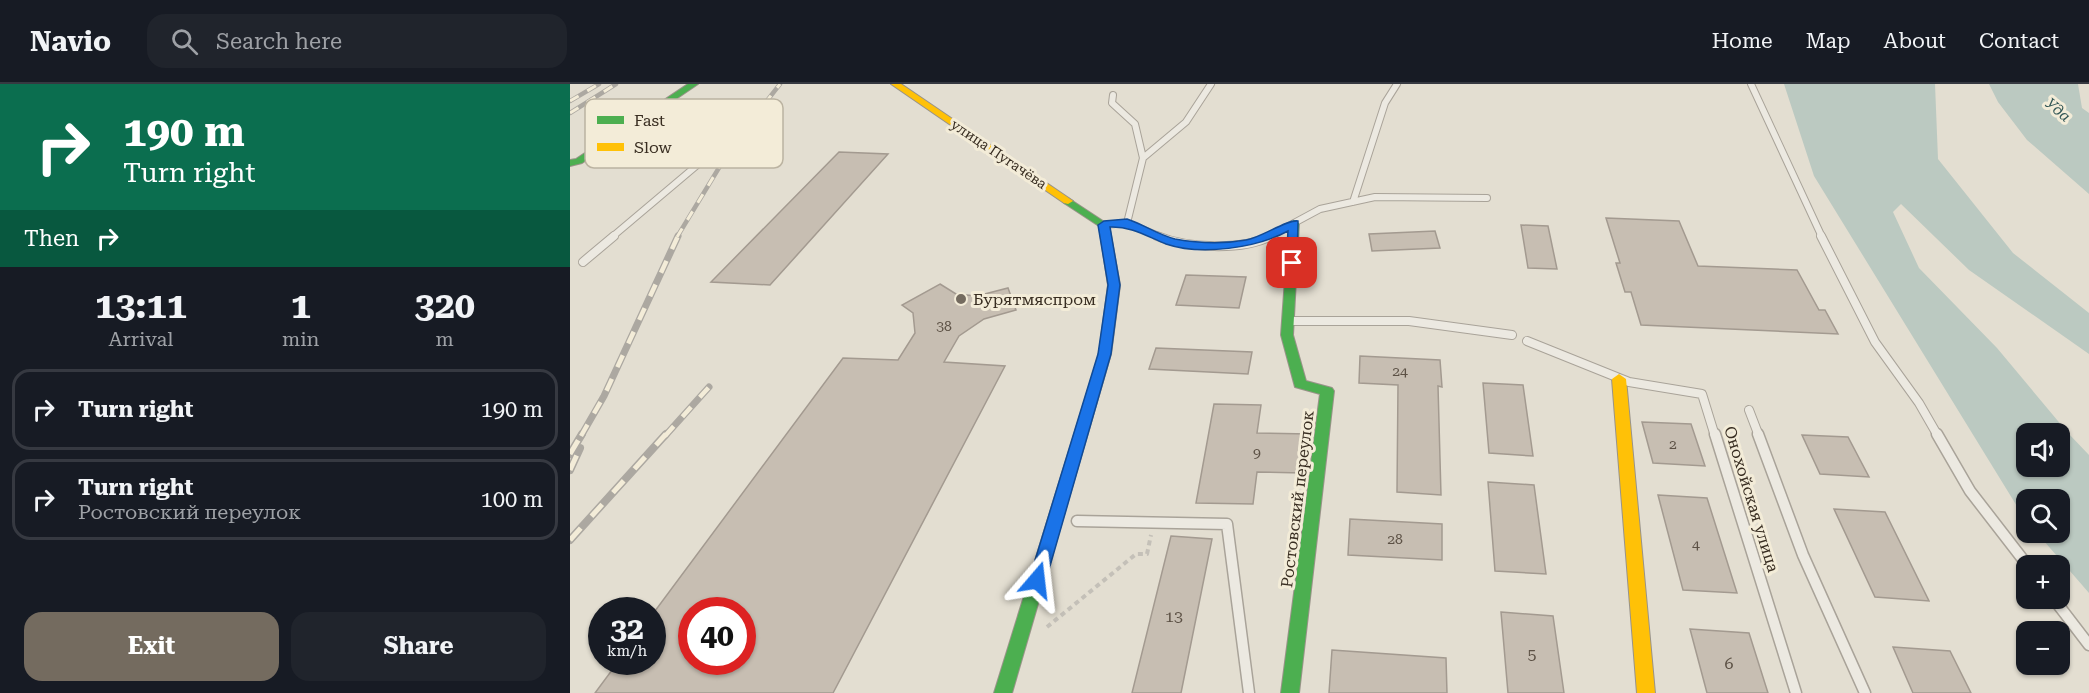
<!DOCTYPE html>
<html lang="en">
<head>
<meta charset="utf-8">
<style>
  :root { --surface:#171b24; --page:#20242c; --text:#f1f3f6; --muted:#9ea1a6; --line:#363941; --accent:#746b5f }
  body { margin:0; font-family:"Roboto Serif",serif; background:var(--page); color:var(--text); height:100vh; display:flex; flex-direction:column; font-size:22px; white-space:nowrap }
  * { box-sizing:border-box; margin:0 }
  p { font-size:20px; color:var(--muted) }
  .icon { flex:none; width:33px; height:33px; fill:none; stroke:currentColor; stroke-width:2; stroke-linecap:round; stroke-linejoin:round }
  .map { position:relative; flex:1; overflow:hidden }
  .details { display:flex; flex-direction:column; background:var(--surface); width:570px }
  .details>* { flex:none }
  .top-card { background:#0b6e4f; color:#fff; overflow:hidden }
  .tools { position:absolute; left:1446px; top:339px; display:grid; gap:12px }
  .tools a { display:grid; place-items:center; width:54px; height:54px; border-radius:12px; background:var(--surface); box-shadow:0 2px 4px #0004; font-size:30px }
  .speed { position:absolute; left:18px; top:513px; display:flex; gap:12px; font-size:30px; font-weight:700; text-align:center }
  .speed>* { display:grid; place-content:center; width:78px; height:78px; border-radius:50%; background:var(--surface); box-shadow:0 2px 4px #0004; line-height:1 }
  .speed small { font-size:15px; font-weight:400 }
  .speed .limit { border:9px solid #d22; background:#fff; color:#111 }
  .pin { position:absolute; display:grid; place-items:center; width:51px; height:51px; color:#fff; margin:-26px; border-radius:12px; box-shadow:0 3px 9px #0006 }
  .me { position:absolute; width:66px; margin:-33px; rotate:17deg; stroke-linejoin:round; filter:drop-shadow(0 0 4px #0008) }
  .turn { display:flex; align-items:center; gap:21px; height:126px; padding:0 24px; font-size:27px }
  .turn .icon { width:78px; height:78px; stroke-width:2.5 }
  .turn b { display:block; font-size:42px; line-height:51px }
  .then { display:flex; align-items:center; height:57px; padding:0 24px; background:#0003; gap:12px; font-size:22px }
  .eta { display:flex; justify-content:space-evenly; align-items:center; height:102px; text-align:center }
  .eta b { font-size:36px; font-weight:700; line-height:42px }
  .button { display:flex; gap:12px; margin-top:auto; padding:12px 24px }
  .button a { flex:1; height:69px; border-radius:18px; background:var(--accent); color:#fff; font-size:24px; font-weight:700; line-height:69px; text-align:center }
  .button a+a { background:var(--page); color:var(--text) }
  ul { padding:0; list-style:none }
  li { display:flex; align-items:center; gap:18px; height:81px; margin:0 12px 9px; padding:0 12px; border:3px solid var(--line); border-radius:18px }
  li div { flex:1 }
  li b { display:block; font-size:22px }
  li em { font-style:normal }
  header { display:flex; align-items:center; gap:36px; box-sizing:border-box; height:84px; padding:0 30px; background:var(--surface); border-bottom:2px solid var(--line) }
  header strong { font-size:28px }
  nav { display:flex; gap:33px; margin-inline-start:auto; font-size:21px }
  .search { width:420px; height:54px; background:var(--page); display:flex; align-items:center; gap:15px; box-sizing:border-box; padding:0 21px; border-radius:18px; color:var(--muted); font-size:22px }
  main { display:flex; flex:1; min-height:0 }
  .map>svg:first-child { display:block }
  .water { fill:#bbc9c1; fill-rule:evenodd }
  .building { fill:#c7beb2; stroke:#a39a90; stroke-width:1.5; fill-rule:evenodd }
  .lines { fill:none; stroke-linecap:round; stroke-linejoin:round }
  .lane-far2-casing { stroke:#a9a399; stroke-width:8 }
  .lane-far1-casing { stroke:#a9a399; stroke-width:10 }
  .lane-casing { stroke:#a9a399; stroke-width:13 }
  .fast-casing { stroke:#999389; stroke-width:2 }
  .slow-casing { stroke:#999389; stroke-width:2 }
  .path { stroke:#c4c0b8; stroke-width:4; stroke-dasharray:5 4; stroke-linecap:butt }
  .lane-far2 { stroke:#ece9e1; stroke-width:6 }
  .lane-far1 { stroke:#ece9e1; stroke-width:8 }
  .lane { stroke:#ece9e1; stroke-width:10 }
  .fast { fill:#4caf50; fill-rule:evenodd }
  .slow { fill:#ffc107; fill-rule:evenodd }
  .rail-far2-casing { stroke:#aca8a1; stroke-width:4.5 }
  .rail-far1-casing { stroke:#aca8a1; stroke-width:7 }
  .rail-casing { stroke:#aca8a1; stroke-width:8 }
  .rail-far2 { stroke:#f3ecd8; stroke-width:3; stroke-dasharray:10; stroke-linecap:butt }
  .rail-far1 { stroke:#f3ecd8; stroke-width:4.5; stroke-dasharray:13; stroke-linecap:butt }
  .rail { stroke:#f3ecd8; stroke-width:5; stroke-dasharray:16; stroke-linecap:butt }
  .route { fill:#1a73e8; stroke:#114b97; stroke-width:1.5 }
  .poi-dot { fill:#746b5f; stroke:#f3ecd8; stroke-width:2 }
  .labels { text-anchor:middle; stroke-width:6; stroke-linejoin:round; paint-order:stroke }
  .far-street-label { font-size:14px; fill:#382d21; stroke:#f3ecd8 }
  .number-label { font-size:14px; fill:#5c5145 }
  .far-water-label { font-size:15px; font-style:italic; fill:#325655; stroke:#f3ecd8 }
  .poi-label { font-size:16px; fill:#382d21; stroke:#f3ecd8; text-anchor:start }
  .street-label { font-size:16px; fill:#382d21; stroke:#f3ecd8 }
  .near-number-label { font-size:16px; fill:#5c5145 }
  .key { fill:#f3ecd8; stroke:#bbb3a1; stroke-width:1.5 }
  .key-label { font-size:16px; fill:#382d21 }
</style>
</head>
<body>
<header>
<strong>Navio</strong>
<div class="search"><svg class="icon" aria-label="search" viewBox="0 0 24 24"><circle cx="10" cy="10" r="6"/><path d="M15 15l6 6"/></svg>Search here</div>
<nav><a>Home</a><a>Map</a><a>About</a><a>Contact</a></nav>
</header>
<main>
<section class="details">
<div class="top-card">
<div class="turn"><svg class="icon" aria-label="right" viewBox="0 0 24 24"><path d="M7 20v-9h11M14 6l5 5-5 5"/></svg><div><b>190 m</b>Turn right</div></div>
<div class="then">Then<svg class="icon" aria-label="right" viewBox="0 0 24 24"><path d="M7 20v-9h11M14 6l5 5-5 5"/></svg></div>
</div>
<div class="eta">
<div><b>13:11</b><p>Arrival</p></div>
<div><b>1</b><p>min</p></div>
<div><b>320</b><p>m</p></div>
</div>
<ul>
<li><svg class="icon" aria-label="right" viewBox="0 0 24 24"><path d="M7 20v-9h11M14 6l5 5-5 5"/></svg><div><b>Turn right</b></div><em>190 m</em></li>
<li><svg class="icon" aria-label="right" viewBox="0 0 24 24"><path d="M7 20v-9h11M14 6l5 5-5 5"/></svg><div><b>Turn right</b><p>Ростовский переулок</p></div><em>100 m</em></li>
</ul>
<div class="button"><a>Exit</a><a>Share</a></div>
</section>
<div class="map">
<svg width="1519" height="609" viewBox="0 0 1519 609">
  <rect width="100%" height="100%" fill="#e3ded1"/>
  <path class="water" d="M 1214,0 L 1365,0 L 1368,75 L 1443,169 L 1519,229 L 1519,270 L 1399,186 L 1331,120 L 1323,128 L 1349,184 L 1427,264 L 1498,349 L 1519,371 L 1519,509 L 1467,449 L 1490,448 L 1490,416 L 1456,416 L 1456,436 L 1453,432 L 1244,92 ZM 1456,350 L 1490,350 L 1490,382 L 1456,382 Z
    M 1419,0 L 1508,0 L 1512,24 L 1519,29 L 1519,110 L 1457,56 L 1428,18 Z"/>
  <path class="building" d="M 269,68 L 318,70 L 200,201 L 141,198 Z
    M 1036,134 L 1109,137 L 1128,182 L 1227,186 L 1249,226 L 1255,226 L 1268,250 L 1071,241 L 1061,208 L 1055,208 L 1046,179 L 1050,179 Z
    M 951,141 L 978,142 L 987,185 L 958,184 Z
    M 865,147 L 870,164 L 802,167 L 799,150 Z
    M 616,191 L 676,193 L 669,224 L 606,221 Z
    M 370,200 L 386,210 L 407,212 L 438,204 L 446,226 L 414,235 L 389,252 L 374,278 L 435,282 L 263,609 L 25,609 L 48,578 L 82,578 L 82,531 L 273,274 L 328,276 L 345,249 L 343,229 L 332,221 ZM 122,526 L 172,526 L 172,578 L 122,578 Z
    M 586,264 L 682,268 L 678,290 L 579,285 Z
    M 790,272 L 870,276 L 872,303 L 868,302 L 871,411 L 827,408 L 828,301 L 789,299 Z
    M 913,299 L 953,301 L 963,372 L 919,369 Z
    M 644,320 L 691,321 L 687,349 L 738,350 L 732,389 L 687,388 L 683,420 L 626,419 Z
    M 1072,338 L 1121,340 L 1135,382 L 1083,379 Z
    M 1232,351 L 1278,353 L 1299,393 L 1250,390 Z
    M 918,398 L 964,401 L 976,490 L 925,487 Z
    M 1088,411 L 1137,414 L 1167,509 L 1113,506 Z
    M 1264,425 L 1315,428 L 1359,517 L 1305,513 Z
    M 780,435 L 872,440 L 872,476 L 778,471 Z
    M 601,452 L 642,455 L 611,609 L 562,609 Z
    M 931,528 L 983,532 L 994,609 L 938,609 Z
    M 1120,545 L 1179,549 L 1198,609 L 1137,609 Z
    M 1323,563 L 1380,567 L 1401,609 L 1343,609 Z
    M 762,566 L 876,574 L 877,609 L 759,609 Z"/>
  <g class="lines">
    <defs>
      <path id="lane-far2" d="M 1181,0 L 1252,153
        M 543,11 L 542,19 L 565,40 L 573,74
        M 38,59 L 151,61 L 42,153
        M 783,118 L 815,19 L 827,0
        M 557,139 L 573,74 L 616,38 L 641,0
        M 534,141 L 557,139 L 591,153
        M 698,153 L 750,125 L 805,113 L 917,114"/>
      <path id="lane-far1" d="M 587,152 C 616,164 673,167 701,152
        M 1251,152 L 1305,258 L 1349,319 L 1368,352
        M 13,178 L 44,152
        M 719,237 L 839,237 L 942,251
        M 957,257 L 1059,298 L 1132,310 L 1145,352
        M 1179,326 L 1189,352"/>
      <path id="lane" d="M 1145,350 L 1226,609
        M 1188,350 L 1233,471 L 1295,609
        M 1367,350 L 1400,407 L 1458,482
        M 507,437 L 657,440 L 679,609
        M 1483,514 L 1519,561"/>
      <path id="fast" d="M 118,0 L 128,0 L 12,79 L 0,82 L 0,76 L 6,75 Z
        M 498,114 L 539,141 L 550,201 L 541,270 L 442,609 L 424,609 L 529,270 L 538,201 L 529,142 L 494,119 L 494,115 Z
        M 724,136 L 729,139 L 723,251 L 736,297 L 762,304 L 764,307 L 729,609 L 711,609 L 750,310 L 725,303 L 711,251 L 719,139 Z"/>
      <path id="slow" d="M 321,0 L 331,0 L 503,117 L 498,120 L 494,119 Z
        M 1049,290 L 1056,295 L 1085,609 L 1067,609 L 1042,295 Z"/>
    </defs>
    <use href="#lane-far2" class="lane-far2-casing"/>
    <use href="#lane-far1" class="lane-far1-casing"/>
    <use href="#lane" class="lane-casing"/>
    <use href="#fast" class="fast-casing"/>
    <use href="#slow" class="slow-casing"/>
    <path class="path" d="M 477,543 L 566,470 L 577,470 L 581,451"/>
    <use href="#lane-far2" class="lane-far2"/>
    <use href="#lane-far1" class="lane-far1"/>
    <use href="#lane" class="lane"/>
    <use href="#fast" class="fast"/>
    <use href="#slow" class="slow"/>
    <defs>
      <path id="rail-far2" d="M 0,17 L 29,0
        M 0,29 L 46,0
        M 107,153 L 164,59 L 210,0"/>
      <path id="rail-far1" d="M 11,352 L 34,312 L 108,152
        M 95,352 L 139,303"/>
      <path id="rail" d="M 0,370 L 12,350
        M 0,386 L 10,364
        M 0,456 L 96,350"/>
    </defs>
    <use href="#rail-far2" class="rail-far2-casing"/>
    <use href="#rail-far1" class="rail-far1-casing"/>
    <use href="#rail" class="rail-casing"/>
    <use href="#rail-far2" class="rail-far2"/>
    <use href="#rail-far1" class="rail-far1"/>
    <use href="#rail" class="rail"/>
  </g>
  <path class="route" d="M 557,135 C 573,140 588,151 605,155 C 627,159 654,160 676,156 C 691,154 717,135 728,137 L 727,179 L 722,182 L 716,179 L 718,147 C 687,164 631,172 596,160 C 576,152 561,142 540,143 L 550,201 L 541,270 L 476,496 L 473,501 L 467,503 L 461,501 L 459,496 L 528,270 L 538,201 L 528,141 L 534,137 Z"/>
  <circle class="poi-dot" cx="391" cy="215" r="6"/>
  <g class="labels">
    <g class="far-street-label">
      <text transform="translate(429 70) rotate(34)" y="5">улица Пугачёва</text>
    </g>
    <g class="number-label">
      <text x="374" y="247">38</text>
      <text x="830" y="292">24</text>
      <text x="1103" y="365">2</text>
      <text x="687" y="374">9</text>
      <text x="825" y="460">28</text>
      <text x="1126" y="465">4</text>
    </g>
    <g class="far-water-label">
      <text transform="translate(1488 26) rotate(40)" y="5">Уда</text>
    </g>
    <g class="poi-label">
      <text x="403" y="221">Бурятмяспром</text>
    </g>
    <g class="street-label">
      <text transform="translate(727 415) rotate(-83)" y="6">Ростовский переулок</text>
      <text transform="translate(1182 415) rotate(73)" y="6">Онохойская улица</text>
    </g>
    <g class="near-number-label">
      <text x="604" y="538">13</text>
      <text x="962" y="576">5</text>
      <text x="1159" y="585">6</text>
    </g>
  </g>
  <rect x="15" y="15" width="198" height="69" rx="9" class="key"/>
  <rect x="27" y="32" width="27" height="8" fill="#4caf50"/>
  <rect x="27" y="59" width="27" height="8" fill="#ffc107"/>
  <g class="key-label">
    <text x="64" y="42">Fast</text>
    <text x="64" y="69">Slow</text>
  </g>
</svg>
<div class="tools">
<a><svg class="icon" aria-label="sound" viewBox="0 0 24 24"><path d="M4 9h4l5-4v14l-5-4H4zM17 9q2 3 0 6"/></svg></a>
<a><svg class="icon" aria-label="search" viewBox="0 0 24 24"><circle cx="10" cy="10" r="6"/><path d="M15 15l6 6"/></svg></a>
<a>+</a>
<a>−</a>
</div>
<div class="speed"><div>32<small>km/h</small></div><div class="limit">40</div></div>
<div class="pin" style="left:722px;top:179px;background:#d93025"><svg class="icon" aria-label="arrive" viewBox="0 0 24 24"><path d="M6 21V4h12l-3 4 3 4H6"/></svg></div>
<svg class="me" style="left:467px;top:496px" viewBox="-20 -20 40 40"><path d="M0-17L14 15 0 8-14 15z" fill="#1a73e8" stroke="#fff" stroke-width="4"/></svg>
</div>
</main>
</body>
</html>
